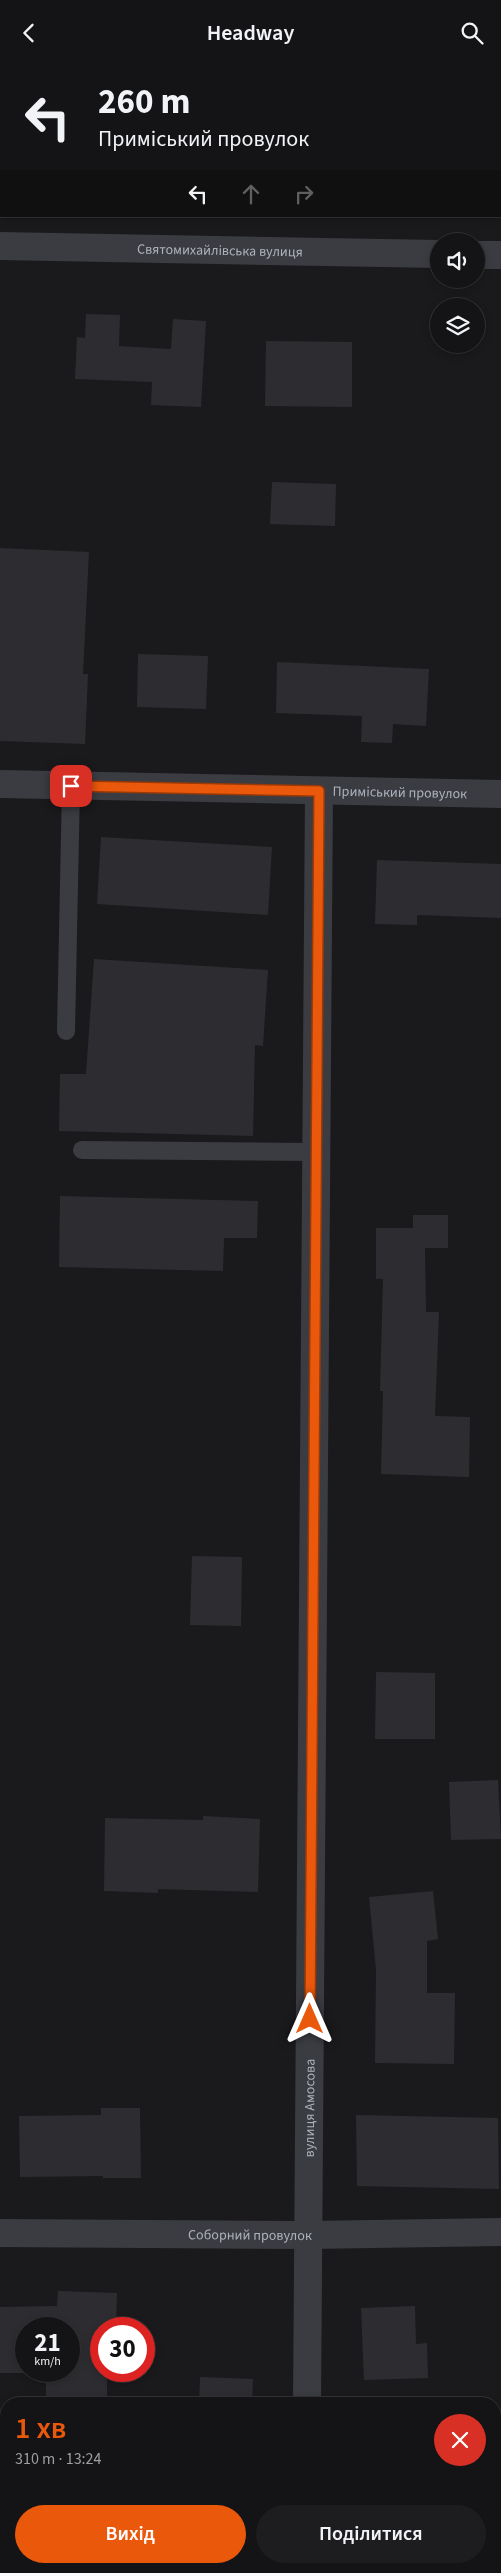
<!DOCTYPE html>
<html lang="uk">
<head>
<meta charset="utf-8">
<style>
  :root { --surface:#141416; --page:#1d1d1f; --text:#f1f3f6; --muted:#9d9ea1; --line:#333335; --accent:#ea580c }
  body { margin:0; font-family:"Source Sans 3",sans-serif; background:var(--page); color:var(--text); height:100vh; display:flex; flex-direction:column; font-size:19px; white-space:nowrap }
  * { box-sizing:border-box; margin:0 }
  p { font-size:16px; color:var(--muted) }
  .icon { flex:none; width:28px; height:28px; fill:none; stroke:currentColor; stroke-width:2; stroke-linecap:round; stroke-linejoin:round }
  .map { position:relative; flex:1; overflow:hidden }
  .panel { position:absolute; left:0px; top:2332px; width:501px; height:176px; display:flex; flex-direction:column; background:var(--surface); border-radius:20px 20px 0 0; box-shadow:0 2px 8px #0003,0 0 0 1px var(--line) }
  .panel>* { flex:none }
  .top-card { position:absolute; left:0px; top:0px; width:501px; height:152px; box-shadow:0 2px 8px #0003,0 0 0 1px var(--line); background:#141416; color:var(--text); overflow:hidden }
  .buttons { position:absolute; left:430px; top:168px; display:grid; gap:10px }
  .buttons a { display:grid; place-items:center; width:55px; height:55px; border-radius:50%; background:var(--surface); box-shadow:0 2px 8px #0003,0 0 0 1px var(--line); font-size:25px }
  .speed { position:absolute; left:15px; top:2252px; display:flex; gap:10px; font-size:25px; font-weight:700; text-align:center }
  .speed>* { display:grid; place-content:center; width:65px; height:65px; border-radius:50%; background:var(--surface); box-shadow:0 2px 8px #0003,0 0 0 1px var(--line); line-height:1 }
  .speed small { font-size:12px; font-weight:400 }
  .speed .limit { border:8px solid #d22; background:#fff; color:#111 }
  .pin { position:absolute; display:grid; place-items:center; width:42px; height:42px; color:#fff; margin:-21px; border-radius:10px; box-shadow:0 2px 8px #0006 }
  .me { position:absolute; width:55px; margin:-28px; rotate:0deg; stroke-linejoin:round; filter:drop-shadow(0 0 4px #0008) }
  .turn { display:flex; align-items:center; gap:18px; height:105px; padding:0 15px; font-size:22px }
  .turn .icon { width:65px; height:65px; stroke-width:2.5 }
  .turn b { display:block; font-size:35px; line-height:42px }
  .lanes { display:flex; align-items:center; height:48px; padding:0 15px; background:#0003; justify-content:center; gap:25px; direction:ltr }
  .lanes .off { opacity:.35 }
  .round { display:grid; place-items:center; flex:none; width:52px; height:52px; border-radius:26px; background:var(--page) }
  .summary { display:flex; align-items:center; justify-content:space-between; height:85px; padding:0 15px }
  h1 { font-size:30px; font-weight:600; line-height:38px; color:var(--accent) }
  .cta { display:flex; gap:10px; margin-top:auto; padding:10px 15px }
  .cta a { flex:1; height:58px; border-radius:30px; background:var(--accent); color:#fff; font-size:20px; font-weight:600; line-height:58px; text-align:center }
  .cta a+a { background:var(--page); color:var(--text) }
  header { display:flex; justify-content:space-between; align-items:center; height:65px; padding:0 15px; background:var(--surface); font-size:22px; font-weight:600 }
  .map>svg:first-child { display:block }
  .building { fill:#2d2d31; fill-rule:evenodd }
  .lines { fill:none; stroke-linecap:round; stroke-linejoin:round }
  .service { stroke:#3b3c42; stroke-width:18 }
  .minor { stroke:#3b3c42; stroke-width:28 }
  .route-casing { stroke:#983908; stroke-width:12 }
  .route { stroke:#ea580c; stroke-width:9 }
  .labels { text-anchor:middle; stroke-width:5; stroke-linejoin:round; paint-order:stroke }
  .street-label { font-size:14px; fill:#acb2bc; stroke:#151518 }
</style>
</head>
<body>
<header><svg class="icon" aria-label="back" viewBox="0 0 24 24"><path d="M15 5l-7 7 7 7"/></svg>Headway<svg class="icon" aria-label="search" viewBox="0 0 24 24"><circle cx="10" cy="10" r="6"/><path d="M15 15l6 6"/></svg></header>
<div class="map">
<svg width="501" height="2508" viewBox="0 0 501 2508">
  <rect width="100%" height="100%" fill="#1a1a1d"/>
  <path class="building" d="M 86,249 L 120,250 L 119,281 L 171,284 L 173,254 L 206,256 L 201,342 L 151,340 L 152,317 L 75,314 L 77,272 L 85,273 Z
    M 266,276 L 352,277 L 352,342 L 265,341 Z
    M 272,417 L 336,419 L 335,461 L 270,459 Z
    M 0,483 L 89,487 L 83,609 L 88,609 L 85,679 L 0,676 Z
    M 138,589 L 208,591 L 206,644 L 137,642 Z
    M 277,597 L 429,604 L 426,661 L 393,659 L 392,678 L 361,677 L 362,651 L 276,648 Z
    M 101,772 L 272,782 L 268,850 L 97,839 Z
    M 377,795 L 501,799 L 501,853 L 417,850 L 417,860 L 375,859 Z
    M 94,894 L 268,905 L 263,981 L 255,980 L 253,1071 L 59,1066 L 60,1009 L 86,1009 Z
    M 60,1131 L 258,1136 L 257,1173 L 224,1173 L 223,1206 L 59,1202 Z
    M 413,1150 L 448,1150 L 448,1183 L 425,1183 L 426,1247 L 439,1247 L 435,1351 L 470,1352 L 469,1412 L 381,1409 L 383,1326 L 380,1326 L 383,1214 L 376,1214 L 376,1163 L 413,1163 Z
    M 192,1491 L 242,1492 L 241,1561 L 190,1560 Z
    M 376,1607 L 435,1608 L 435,1674 L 375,1674 Z
    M 498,1715 L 501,1774 L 451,1775 L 449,1717 Z
    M 203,1751 L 260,1754 L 258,1827 L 158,1824 L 158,1828 L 104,1826 L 105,1753 L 203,1755 Z
    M 433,1826 L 438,1874 L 427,1876 L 427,1928 L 455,1928 L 454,1999 L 375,1998 L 376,1905 L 369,1832 Z
    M 101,2043 L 140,2043 L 141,2113 L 103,2113 L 103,2111 L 20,2112 L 19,2051 L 101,2050 Z
    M 356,2050 L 498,2053 L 499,2124 L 357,2121 Z
    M 58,2226 L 117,2228 L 116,2264 L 101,2264 L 101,2306 L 107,2306 L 107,2339 L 46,2338 L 46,2308 L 0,2308 L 0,2242 L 57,2241 ZM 26,2264 L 69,2264 L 69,2306 L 26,2306 Z
    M 415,2241 L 416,2279 L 427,2278 L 428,2313 L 364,2315 L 361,2243 Z
    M 200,2312 L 253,2314 L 252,2339 L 199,2339 Z"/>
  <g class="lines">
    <path class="service" d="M 66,966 L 71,721
      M 82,1085 L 316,1087"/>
    <g class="minor">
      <path id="s1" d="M 0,181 L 439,189"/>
      <path d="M 476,190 L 501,190"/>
      <path id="s2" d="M 0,719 L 501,729"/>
      <path id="s3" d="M 0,2168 L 308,2170 L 501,2167"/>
      <path id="s4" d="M 307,2339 L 319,726"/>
      <path d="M 306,2508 L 306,2502"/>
    </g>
  </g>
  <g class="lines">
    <defs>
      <path id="route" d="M 71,721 L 319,726 L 310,1954"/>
    </defs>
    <use href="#route" class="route-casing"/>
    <use href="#route" class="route"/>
  </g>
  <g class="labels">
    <g class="street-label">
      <text dy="5" stroke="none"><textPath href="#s1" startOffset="220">Святомихайлівська вулиця</textPath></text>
      <text dy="5" stroke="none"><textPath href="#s2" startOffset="400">Приміський провулок</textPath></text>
      <text dy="5" stroke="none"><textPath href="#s4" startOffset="296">вулиця Амосова</textPath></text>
      <text dy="5" stroke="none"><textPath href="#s3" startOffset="250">Соборний провулок</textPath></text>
    </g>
  </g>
</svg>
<div class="buttons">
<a><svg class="icon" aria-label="sound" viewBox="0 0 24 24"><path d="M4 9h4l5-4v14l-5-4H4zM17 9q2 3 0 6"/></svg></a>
<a><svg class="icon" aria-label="layers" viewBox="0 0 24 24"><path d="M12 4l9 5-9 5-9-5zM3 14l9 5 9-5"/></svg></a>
</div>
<div class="speed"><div>21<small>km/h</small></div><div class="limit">30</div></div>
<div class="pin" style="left:71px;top:721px;background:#d93025"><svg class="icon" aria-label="arrive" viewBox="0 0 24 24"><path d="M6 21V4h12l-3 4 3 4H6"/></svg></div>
<svg class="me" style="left:310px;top:1954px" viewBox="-20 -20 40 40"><path d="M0-17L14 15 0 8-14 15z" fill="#ea580c" stroke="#fff" stroke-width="4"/></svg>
<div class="top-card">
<div class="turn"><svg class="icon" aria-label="left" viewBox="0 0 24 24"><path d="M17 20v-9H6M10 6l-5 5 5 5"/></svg><div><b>260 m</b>Приміський провулок</div></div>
<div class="lanes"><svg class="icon" aria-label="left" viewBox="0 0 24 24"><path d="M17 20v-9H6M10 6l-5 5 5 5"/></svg><svg class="icon off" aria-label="ahead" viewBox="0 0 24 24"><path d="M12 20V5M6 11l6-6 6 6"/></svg><svg class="icon off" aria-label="right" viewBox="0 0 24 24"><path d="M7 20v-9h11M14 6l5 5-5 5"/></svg></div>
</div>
<section class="panel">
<div class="summary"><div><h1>1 хв</h1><p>310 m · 13:24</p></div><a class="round" style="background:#d93025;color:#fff"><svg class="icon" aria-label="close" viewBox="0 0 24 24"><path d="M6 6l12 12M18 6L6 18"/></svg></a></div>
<div class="cta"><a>Вихід</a><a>Поділитися</a></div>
</section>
</div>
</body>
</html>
